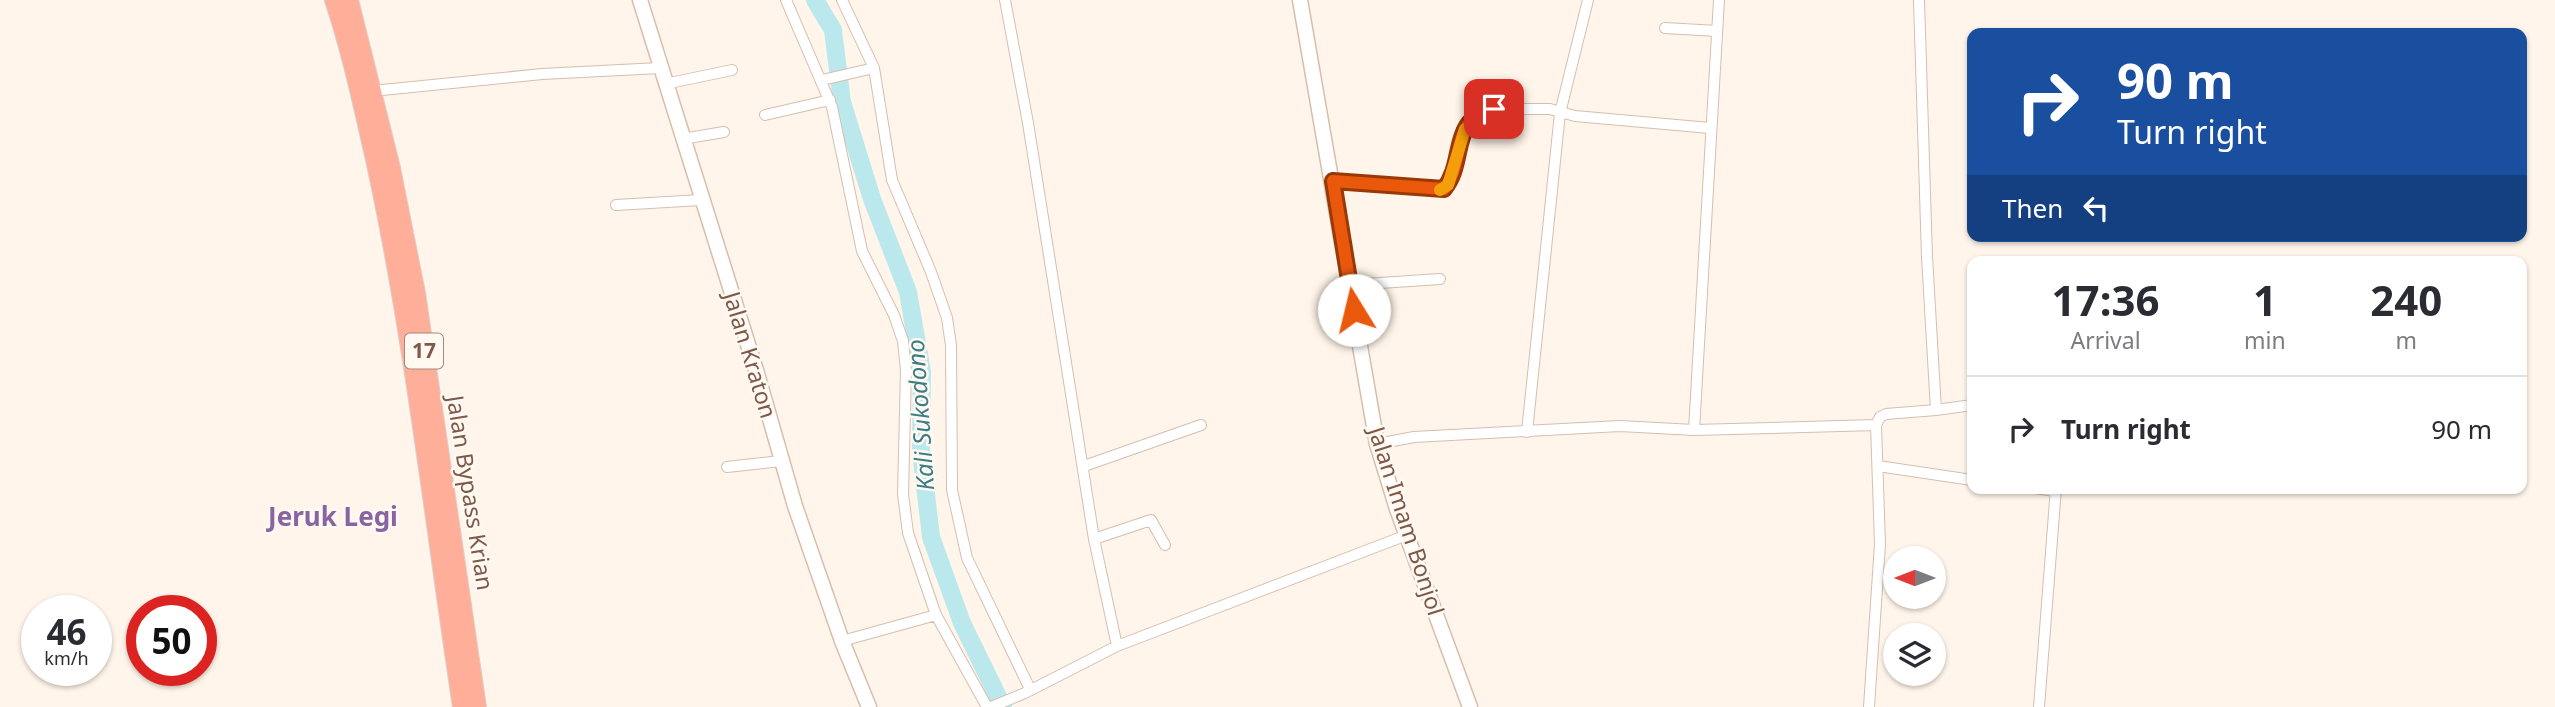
<!DOCTYPE html>
<html lang="en">
<head>
<meta charset="utf-8">
<style>
  :root { --surface:#fff; --page:#f2f2f3; --text:#2b2b33; --muted:#7c7c81; --line:#e1e1e2 }
  body { margin:0; font-family:"Noto Sans",sans-serif; background:var(--page); color:var(--text); height:100vh; display:flex; flex-direction:column; font-size:26px; white-space:nowrap }
  * { box-sizing:border-box; margin:0 }
  p { font-size:23px; color:var(--muted) }
  .icon { flex:none; width:38px; height:38px; fill:none; stroke:currentColor; stroke-width:2; stroke-linecap:round; stroke-linejoin:round }
  .map { position:relative; flex:1; overflow:hidden }
  .details { position:absolute; left:1967px; top:256px; width:560px; height:238px; display:flex; flex-direction:column; background:var(--surface); border-radius:14px; box-shadow:0 2px 5px #0004 }
  .details>* { flex:none }
  .banner { position:absolute; left:1967px; top:28px; width:560px; height:214px; border-radius:14px; box-shadow:0 2px 5px #0004; background:#1a4fa0; color:#fff; overflow:hidden }
  .needle { width:46px; rotate:270deg }
  .fabs { position:absolute; left:1883px; top:546px; display:grid; gap:14px }
  .fabs a { display:grid; place-items:center; width:63px; height:63px; border-radius:50%; background:var(--surface); box-shadow:0 2px 5px #0004; font-size:35px }
  .speed { position:absolute; left:21px; top:595px; display:flex; gap:14px; font-size:35px; font-weight:700; text-align:center }
  .speed>* { display:grid; place-content:center; width:91px; height:91px; border-radius:50%; background:var(--surface); box-shadow:0 2px 5px #0004; line-height:1 }
  .speed small { font-size:18px; font-weight:400 }
  .speed .limit { border:10px solid #d22; background:#fff; color:#111 }
  .pin { position:absolute; display:grid; place-items:center; width:60px; height:60px; color:#fff; margin:-30px; border-radius:14px; box-shadow:0 4px 10px #0006 }
  .me { position:absolute; width:77px; margin:-38px; rotate:351deg; stroke-linejoin:round; filter:drop-shadow(0 0 5px #0008) }
  .turn { display:flex; align-items:center; gap:24px; height:147px; padding:0 35px; font-size:32px }
  .turn .icon { width:91px; height:91px; stroke-width:2.5 }
  .turn b { display:block; font-size:49px; line-height:60px }
  .then { display:flex; align-items:center; height:66px; padding:0 35px; background:#0003; gap:14px; font-size:26px }
  .eta { display:flex; justify-content:space-evenly; align-items:center; height:119px; text-align:center }
  .eta b { font-size:42px; font-weight:700; line-height:49px }
  ul { padding:0; list-style:none }
  li { display:flex; align-items:center; gap:21px; height:105px; padding:0 35px; border-top:2px solid var(--line) }
  li div { flex:1 }
  li b { display:block; font-size:26px }
  li em { font-style:normal }
  .map>svg:first-child { display:block }
  .lines { fill:none; stroke-linecap:round; stroke-linejoin:round }
  .river { stroke:#bae8ec; stroke-width:18 }
  .street-casing { stroke:#d6beaf; stroke-width:12 }
  .secondary-casing { stroke:#d9bdac; stroke-width:17 }
  .highway-casing { stroke:#dbd0cc; stroke-width:20 }
  .street { stroke:#fff; stroke-width:10 }
  .secondary { stroke:#fff; stroke-width:14 }
  .highway { stroke:#ffae9a; stroke-width:18 }
  .route-casing { stroke:#983908; stroke-width:18 }
  .route { stroke:#ea580c; stroke-width:12 }
  .slow { stroke:#f59e0b; stroke-width:12 }
  .labels { text-anchor:middle; stroke-width:5; stroke-linejoin:round; paint-order:stroke }
  .shield { fill:#fff9f2; stroke:#a5887b; stroke-width:2 }
  .shield-label { font-size:21px; font-weight:bold; fill:#7e5848 }
  .street-label { font-size:23px; fill:#7e5848; stroke:#fff9f2 }
  .water-label { font-size:24px; font-style:italic; fill:#3a7d84; stroke:#fff9f2 }
  .quarter-label { font-size:26px; font-weight:bold; fill:#8865a1; stroke:#fff9f2 }
</style>
</head>
<body>
<div class="map">
<svg width="2555" height="707" viewBox="0 0 2555 707">
  <rect width="100%" height="100%" fill="#fff5ea"/>
  <g class="lines">
    <path class="river" d="M 815,0 L 833,30 L 842,102 L 872,199 L 908,292 L 922,372 L 921,452 L 931,537 L 962,623 L 1003,707"/>
    <defs>
      <path id="street" d="M 786,0 L 832,107 L 862,251 L 894,315 L 903,341 L 906,370 L 903,494 L 908,533 L 936,615 L 987,707
        M 842,0 L 874,68 L 892,180 L 931,272 L 947,318 L 951,345 L 952,490 L 967,558 L 1030,689
        M 1005,0 L 1028,123 L 1094,539 L 1117,646
        M 1665,28 L 1717,31
        M 822,80 L 874,68
        M 665,84 L 732,70
        M 372,91 L 542,74 L 660,68
        M 765,115 L 830,100
        M 682,139 L 724,132
        M 1333,181 L 1444,189 L 1448,185 L 1467,125 L 1476,115 L 1494,109 L 1550,109 L 1575,116 L 1710,128
        M 616,205 L 701,200
        M 1350,285 L 1440,279
        M 1936,410 L 1972,405
        M 1694,430 L 1719,0
        M 1527,432 L 1560,113 L 1588,0
        M 1377,444 L 1414,437 L 1620,426 L 1694,430 L 1876,425 L 1880,417 L 1886,414 L 1936,410 L 1927,257 L 1919,0
        M 1084,466 L 1201,425
        M 1878,466 L 1972,480
        M 727,467 L 781,461
        M 2035,488 L 2055,491
        M 1094,539 L 1151,520 L 1165,545
        M 842,641 L 936,615
        M 991,707 L 1025,693 L 1117,646 L 1407,535
        M 1869,707 L 1880,544 L 1876,425
        M 2039,707 L 2056,488"/>
      <path id="secondary" d="M 640,0 L 756,370 L 795,506 L 842,641 L 869,707
        M 1300,0 L 1377,444 L 1397,509 L 1470,707"/>
      <path id="highway" d="M 334,0 C 351,51 362,103 374,155 C 414,337 434,523 462,707
        M 349,0 L 391,168 L 416,293 L 477,707"/>
    </defs>
    <use href="#street" class="street-casing"/>
    <use href="#secondary" class="secondary-casing"/>
    <use href="#highway" class="highway-casing"/>
    <use href="#street" class="street"/>
    <use href="#secondary" class="secondary"/>
    <use href="#highway" class="highway"/>
  </g>
  <g class="lines">
    <defs>
      <path id="route" d="M 1354,310 L 1333,181 L 1444,189 C 1467,160 1448,120 1494,109"/>
    </defs>
    <use href="#route" class="route-casing"/>
    <use href="#route" class="route"/>
    <path class="slow" d="M 1440,190 L 1448,185 L 1465,129"/>
  </g>
  <g class="labels">
    <rect class="shield" x="405" y="333.5" width="38" height="35" rx="5"/>
    <g class="shield-label">
      <text x="424" y="358">17</text>
    </g>
    <g class="street-label">
      <text transform="translate(750 355) rotate(73)" y="8">Jalan Kraton</text>
      <text transform="translate(470 493) rotate(81)" y="8">Jalan Bypass Krian</text>
      <text transform="translate(1406 521) rotate(72)" y="8">Jalan Imam Bonjol</text>
    </g>
    <g class="water-label">
      <text transform="translate(921 415) rotate(-94)" y="8">Kali Sukodono</text>
    </g>
    <g class="quarter-label">
      <text x="333" y="526">Jeruk Legi</text>
    </g>
  </g>
</svg>
<div class="fabs">
<a><svg class="needle" viewBox="-14 -14 28 28"><path d="M0-13l5 13h-10z" fill="#e53935"/><path d="M0 13l5-13h-10z" fill="#7c7c81"/></svg></a>
<a><svg class="icon" aria-label="layers" viewBox="0 0 24 24"><path d="M12 4l9 5-9 5-9-5zM3 14l9 5 9-5"/></svg></a>
</div>
<div class="speed"><div>46<small>km/h</small></div><div class="limit">50</div></div>
<div class="pin" style="left:1494px;top:109px;background:#d93025"><svg class="icon" aria-label="arrive" viewBox="0 0 24 24"><path d="M6 21V4h12l-3 4 3 4H6"/></svg></div>
<svg class="me" style="left:1354px;top:310px" viewBox="-20 -20 40 40"><circle r="19" fill="#fff"/><path d="M0-13L10 11 0 6-10 11z" fill="#ea580c"/></svg>
<div class="banner">
<div class="turn"><svg class="icon" aria-label="right" viewBox="0 0 24 24"><path d="M7 20v-9h11M14 6l5 5-5 5"/></svg><div><b>90 m</b>Turn right</div></div>
<div class="then">Then<svg class="icon" aria-label="left" viewBox="0 0 24 24"><path d="M17 20v-9H6M10 6l-5 5 5 5"/></svg></div>
</div>
<section class="details">
<div class="eta">
<div><b>17:36</b><p>Arrival</p></div>
<div><b>1</b><p>min</p></div>
<div><b>240</b><p>m</p></div>
</div>
<ul>
<li><svg class="icon" aria-label="right" viewBox="0 0 24 24"><path d="M7 20v-9h11M14 6l5 5-5 5"/></svg><div><b>Turn right</b></div><em>90 m</em></li>
</ul>
</section>
</div>
</body>
</html>
